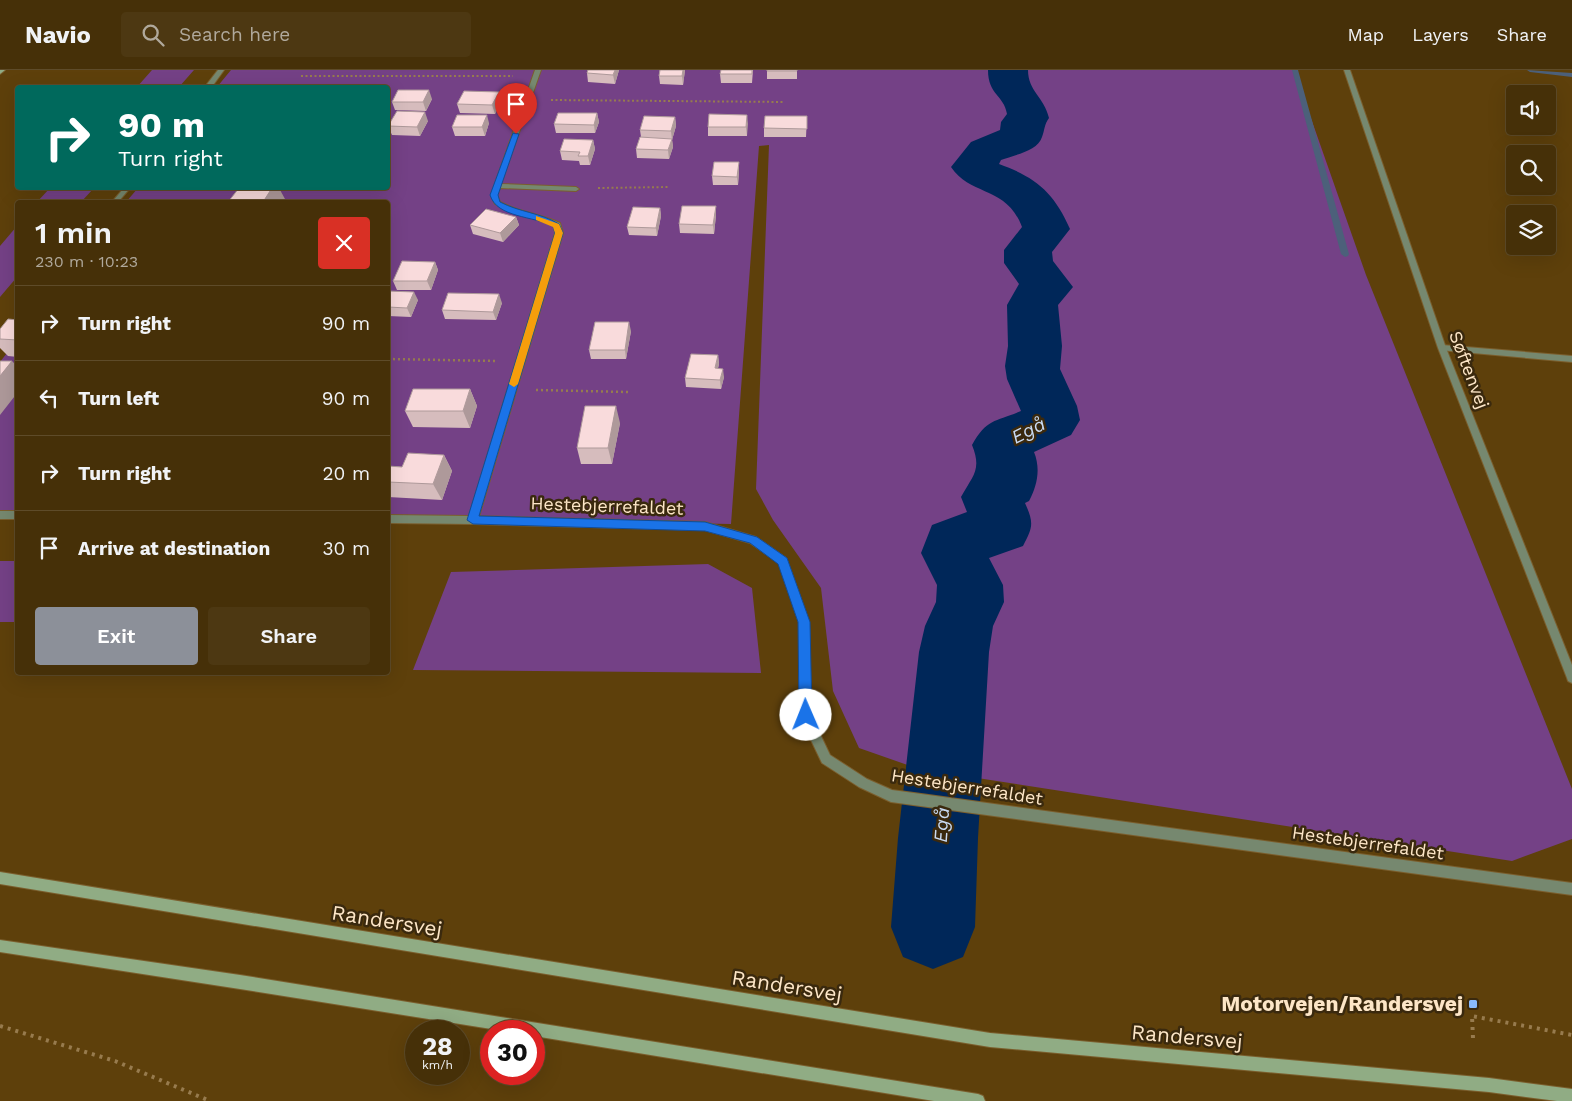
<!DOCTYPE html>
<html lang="en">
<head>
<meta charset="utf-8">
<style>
  :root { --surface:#463008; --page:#4d3812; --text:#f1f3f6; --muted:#b0a99c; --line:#5e4b29; --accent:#8c9099 }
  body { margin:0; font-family:"Work Sans",sans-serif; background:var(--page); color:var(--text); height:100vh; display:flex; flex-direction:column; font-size:19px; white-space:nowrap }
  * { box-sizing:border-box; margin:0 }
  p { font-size:16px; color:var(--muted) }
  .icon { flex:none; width:28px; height:28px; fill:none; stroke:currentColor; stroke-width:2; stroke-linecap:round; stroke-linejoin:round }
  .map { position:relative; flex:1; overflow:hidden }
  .sheet { position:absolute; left:15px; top:130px; width:375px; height:475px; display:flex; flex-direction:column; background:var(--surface); border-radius:5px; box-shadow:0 5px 20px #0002,0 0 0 1px var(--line) }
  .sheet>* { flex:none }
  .top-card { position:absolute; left:15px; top:15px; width:375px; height:105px; border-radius:5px; box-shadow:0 5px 20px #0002,0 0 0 1px var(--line); background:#00695c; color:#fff; overflow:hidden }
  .controls { position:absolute; left:1506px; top:15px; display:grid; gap:10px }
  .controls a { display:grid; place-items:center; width:50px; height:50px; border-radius:5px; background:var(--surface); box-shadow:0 5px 20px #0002,0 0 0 1px var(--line); font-size:25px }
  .speed { position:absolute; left:405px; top:950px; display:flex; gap:10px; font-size:25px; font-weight:700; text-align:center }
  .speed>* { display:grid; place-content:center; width:65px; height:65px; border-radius:50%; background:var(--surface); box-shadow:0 5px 20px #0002,0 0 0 1px var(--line); line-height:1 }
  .speed small { font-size:12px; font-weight:400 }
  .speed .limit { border:8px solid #d22; background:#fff; color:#111 }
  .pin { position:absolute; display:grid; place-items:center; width:42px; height:42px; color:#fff; margin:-51px -21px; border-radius:50% 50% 50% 0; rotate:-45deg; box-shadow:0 0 5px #0007 }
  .pin .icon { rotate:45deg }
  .me { position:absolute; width:55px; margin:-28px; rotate:359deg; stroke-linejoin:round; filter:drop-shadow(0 0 4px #0008) }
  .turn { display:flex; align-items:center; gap:18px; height:105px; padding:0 20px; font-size:22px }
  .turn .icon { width:65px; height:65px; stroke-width:2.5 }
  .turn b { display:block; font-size:35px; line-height:42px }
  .round { display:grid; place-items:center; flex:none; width:52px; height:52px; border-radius:5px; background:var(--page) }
  .headline { display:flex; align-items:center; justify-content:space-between; height:85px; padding:0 20px }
  h1 { font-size:30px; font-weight:600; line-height:38px }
  .action { display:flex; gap:10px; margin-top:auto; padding:10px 20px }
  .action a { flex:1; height:58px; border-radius:5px; background:var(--accent); color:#fff; font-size:20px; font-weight:600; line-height:58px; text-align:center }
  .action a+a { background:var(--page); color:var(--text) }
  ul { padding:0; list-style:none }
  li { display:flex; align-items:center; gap:15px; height:75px; padding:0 20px; border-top:1px solid var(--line) }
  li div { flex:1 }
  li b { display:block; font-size:19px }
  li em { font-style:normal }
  header { display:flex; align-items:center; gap:30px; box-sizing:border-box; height:70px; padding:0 25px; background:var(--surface); border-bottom:1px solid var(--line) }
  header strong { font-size:24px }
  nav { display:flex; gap:28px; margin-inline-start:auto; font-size:18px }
  .search { width:350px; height:45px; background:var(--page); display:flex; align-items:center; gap:12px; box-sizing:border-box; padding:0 18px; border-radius:5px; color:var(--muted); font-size:19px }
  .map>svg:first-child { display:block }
  .green { fill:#744186 }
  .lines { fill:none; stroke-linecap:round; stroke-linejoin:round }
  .stream { fill:#4c607a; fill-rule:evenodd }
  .river { fill:#002759; fill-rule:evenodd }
  .lane-casing { stroke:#7b5e2d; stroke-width:2 }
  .street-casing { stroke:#7b5e2d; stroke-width:2 }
  .secondary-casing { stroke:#7b5e2d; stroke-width:2 }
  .path-far2 { stroke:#977b4e; stroke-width:2; stroke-dasharray:2 2.5; stroke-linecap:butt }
  .path-far1 { stroke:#977b4e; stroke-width:2.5; stroke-dasharray:2 3; stroke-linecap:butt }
  .path { stroke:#977b4e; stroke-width:4; stroke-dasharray:3 5; stroke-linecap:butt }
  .lane { fill:#76886f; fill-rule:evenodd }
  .street { fill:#76886f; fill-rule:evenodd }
  .secondary { fill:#90ac84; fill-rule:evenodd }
  .wall { fill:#d6bcbd }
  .shaded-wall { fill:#ae999a }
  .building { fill:#f9dbdc; stroke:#ae999a }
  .route { fill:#1a73e8; stroke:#114b97 }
  .slow { fill:#f59e0b }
  .poi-dot { fill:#8abafc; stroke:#3a290e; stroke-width:2 }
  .labels { text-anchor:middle; stroke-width:5; stroke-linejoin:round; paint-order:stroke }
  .street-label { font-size:18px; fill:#fde6c7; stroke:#3a290e }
  .water-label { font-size:19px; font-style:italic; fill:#cadcf5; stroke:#3a290e }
  .near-street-label { font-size:21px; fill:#fde6c7; stroke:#3a290e }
  .near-poi-label { font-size:21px; font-weight:bold; fill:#fde6c7; stroke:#3a290e; text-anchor:end }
</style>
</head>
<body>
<header>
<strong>Navio</strong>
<div class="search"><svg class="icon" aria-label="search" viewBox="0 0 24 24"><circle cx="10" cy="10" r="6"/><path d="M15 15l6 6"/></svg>Search here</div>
<nav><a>Map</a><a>Layers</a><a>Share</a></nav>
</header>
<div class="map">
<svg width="1572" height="1031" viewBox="0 0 1572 1031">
  <rect width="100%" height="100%" fill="#5e400b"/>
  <path class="green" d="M 152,0 L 194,0 L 179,17 L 137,17 Z
    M 231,0 L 1294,0 L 1366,205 L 1572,719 L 1572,769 L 1512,791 L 919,699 L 859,678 L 833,621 L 821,518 L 773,450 L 756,419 L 769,75 L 759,76 L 731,454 L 388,448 L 388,132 L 126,132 L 138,118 L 388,118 L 388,18 L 217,17 Z
    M 50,118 L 94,118 L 81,132 L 37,132 Z
    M 17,156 L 17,207 L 0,227 L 0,176 Z
    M 17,270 L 17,442 L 0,442 L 0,292 Z
    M 0,491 L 17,491 L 17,552 L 0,552 Z
    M 708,494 L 752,518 L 761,603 L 413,600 L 451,502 Z"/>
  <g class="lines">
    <path class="stream" d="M 1292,0 L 1298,0 L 1349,184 L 1348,186 L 1345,187 L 1341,184 Z
      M 1527,0 L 1572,3 L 1572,7 L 1530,2 Z"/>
    <path class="river" d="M 988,0 L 1028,0 C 1028,21 1044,27 1049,48 C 1044,55 1045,59 1042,67 C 1038,81 1014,85 1001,90 L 999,94 C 1035,107 1054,122 1070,159 L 1052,182 L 1053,191 L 1073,217 L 1058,235 L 1062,276 L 1060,299 L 1077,336 L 1080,350 L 1071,365 L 1034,382 C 1041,399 1037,416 1029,431 L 1025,433 C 1034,453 1033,457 1023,476 L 989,488 L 1003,515 L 1004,532 L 993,556 L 989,582 L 978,768 L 975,857 L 963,887 L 933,899 L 903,887 L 891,857 L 898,768 L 919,582 L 925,556 L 936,532 L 937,515 L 921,483 L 932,455 L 967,442 L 961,427 C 973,405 982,400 972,375 C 987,348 996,352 1021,341 L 1007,309 L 1005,296 L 1008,276 L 1007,235 L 1019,214 L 1004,193 L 1004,180 L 1022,157 C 1006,115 971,127 951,97 L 971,72 L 1000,60 L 1001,52 L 1007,44 C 1004,25 988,25 988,0 Z"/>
    <defs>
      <path id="lane" d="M 218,0 L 224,0 L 211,18 L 204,18 Z
        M 535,0 L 541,0 L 501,114 L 576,117 L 579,119 L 576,121 L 500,118 L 497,125 L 500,132 C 519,142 540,144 560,153 L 563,163 L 478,450 L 473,454 L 388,453 L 388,445 L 469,446 L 555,163 L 554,156 C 535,147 513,144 495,134 L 491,125 Z
        M 124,118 L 130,118 L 118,132 L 112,132 Z
        M 1442,275 L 1572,286 L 1572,292 L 1439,280 L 1439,276 Z
        M 0,441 L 18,441 L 18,449 L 0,449 Z"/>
      <path id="street" d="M 1344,0 L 1350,0 L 1446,278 L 1572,595 L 1572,613 L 1568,611 L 1567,608 L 1438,278 Z
        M 473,446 L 705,452 L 756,467 L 786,488 L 809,552 L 811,645 L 830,685 L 867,709 L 892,720 L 1572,813 L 1572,825 L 891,732 L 859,717 L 822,693 L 799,645 L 799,552 L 779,493 L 750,473 L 705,460 L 473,454 L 468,450 Z"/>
      <path id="secondary" d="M 0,0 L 5,0 L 0,4 Z
        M 0,802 L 990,963 L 1489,1008 L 1572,1019 L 1572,1031 L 1557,1031 L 1489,1022 L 990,977 L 0,814 Z
        M 0,870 L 240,905 L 978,1024 L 983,1026 L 985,1031 L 934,1031 L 534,966 L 534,961 L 504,961 L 240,919 L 0,882 Z"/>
    </defs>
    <use href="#lane" class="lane-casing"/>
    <use href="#street" class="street-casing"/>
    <use href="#secondary" class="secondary-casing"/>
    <path class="path-far2" d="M 301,6 L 513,6
      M 551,30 L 784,32
      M 598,118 L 670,117"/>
    <path class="path-far1" d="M 388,289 L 497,291
      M 536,320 L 628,322"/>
    <path class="path" d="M 0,956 L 115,991 L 210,1031
      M 1473,968 L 1472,946 L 1572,965"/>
    <use href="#lane" class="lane"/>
    <use href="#street" class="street"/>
    <use href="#secondary" class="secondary"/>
  </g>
  <path class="wall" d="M 588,0 L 619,0 L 615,14 L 588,12 L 587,3 Z
    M 660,0 L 685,0 L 683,15 L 660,14 L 659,6 Z
    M 753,0 L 752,13 L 721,13 L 720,4 Z
    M 797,0 L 797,9 L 767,9 L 767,1 Z
    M 432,29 L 426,41 L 395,40 L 392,32 Z
    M 501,31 L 495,44 L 460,43 L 457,34 Z
    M 597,43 L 599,52 L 595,63 L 556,63 L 554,54 Z
    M 747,45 L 747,66 L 708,66 L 708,57 Z
    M 807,46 L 806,67 L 764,67 L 764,58 Z
    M 675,47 L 676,56 L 672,70 L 673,77 L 669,89 L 637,88 L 636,79 L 641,67 L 640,60 Z
    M 428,51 L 420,66 L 392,65 L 388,56 Z
    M 489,53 L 485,66 L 455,66 L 452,57 Z
    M 593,70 L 595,79 L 590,95 L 580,95 L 579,91 L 562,90 L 560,81 Z
    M 739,92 L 739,101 L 738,115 L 713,115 L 712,106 Z
    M 660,138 L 661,146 L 657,166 L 629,165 L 627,157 Z
    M 716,145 L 714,164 L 680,163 L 679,154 Z
    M 516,147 L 519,155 L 503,172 L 473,164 L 470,155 Z
    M 435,192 L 438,200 L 431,220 L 397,220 L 393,211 Z
    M 388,221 L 418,230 L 411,247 L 388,246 Z
    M 502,233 L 496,250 L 445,249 L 442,240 Z
    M 18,250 L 18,287 L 8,286 L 0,278 L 0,259 Z
    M 631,261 L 626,289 L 591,289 L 589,280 Z
    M 718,285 L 719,294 L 718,298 L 724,307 L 721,319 L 686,317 L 685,308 Z
    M 470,319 L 477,336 L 470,358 L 413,357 L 405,341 Z
    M 620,353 L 612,394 L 581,394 L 577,378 Z
    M 444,385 L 452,401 L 442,430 L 388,427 L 388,396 L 402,397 Z"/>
  <path class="shaded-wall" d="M 615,0 L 619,0 L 615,14 L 613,5 Z
    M 683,0 L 685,0 L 683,15 L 682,6 Z
    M 429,20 L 432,29 L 426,41 L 423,32 Z
    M 499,22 L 501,31 L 495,44 L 492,35 Z
    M 425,42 L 428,51 L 420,66 L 417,57 Z
    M 597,43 L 599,52 L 595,63 L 594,55 Z
    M 487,45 L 489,53 L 485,66 L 482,57 Z
    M 747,45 L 748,54 L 747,66 L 746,57 Z
    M 675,47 L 676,56 L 672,70 L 671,61 Z
    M 672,69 L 673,77 L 669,89 L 668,80 Z
    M 593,70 L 595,79 L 590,95 L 588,86 Z
    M 739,92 L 739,101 L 738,115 L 737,107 Z
    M 272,118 L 279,118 L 285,129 L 283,132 L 263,132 Z
    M 716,136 L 716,145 L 714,164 L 713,155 Z
    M 660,138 L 661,146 L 657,166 L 656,158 Z
    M 516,147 L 519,155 L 503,172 L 500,163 Z
    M 435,192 L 438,200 L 431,220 L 427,211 Z
    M 414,222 L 418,230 L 411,247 L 407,238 Z
    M 499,224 L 502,233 L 496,250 L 493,242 Z
    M 629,252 L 631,261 L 626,289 L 625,280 Z
    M 718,285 L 719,294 L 716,307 L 715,298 Z
    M 12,291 L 18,297 L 18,322 L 0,345 L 0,306 Z
    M 723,299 L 724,307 L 721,319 L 720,310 Z
    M 470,319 L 477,336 L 470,358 L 463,341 Z
    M 616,336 L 620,353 L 612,394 L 608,378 Z
    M 444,385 L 452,401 L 442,430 L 433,414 Z"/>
  <path class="building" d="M 588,0 L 615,0 L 613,5 L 587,3 Z
    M 660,0 L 683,0 L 682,6 L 659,6 Z
    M 721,0 L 752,0 L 752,4 L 720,4 Z
    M 767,0 L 797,0 L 797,1 L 767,1 Z
    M 398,20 L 429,20 L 423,32 L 392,32 Z
    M 464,21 L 499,22 L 492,35 L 457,34 Z
    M 397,41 L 425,42 L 417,57 L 388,56 Z
    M 558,43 L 597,43 L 594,55 L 554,54 Z
    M 709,44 L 747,45 L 746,57 L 708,57 Z
    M 457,45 L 487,45 L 482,57 L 452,57 Z
    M 644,46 L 675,47 L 671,61 L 640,60 Z
    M 765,46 L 807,46 L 807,59 L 764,58 Z
    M 640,67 L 672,69 L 668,80 L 636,79 Z
    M 564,69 L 593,70 L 588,86 L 578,86 L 580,82 L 560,81 Z
    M 714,92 L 739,92 L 737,107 L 712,106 Z
    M 239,118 L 272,118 L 263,132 L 228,132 Z
    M 682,136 L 716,136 L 713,155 L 679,154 Z
    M 633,137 L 660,138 L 656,158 L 627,157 Z
    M 486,139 L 516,147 L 500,163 L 470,155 Z
    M 402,191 L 435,192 L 427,211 L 393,211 Z
    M 388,221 L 414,222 L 407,238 L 388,237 Z
    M 448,223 L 499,224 L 493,242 L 442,240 Z
    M 8,249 L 18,250 L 18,270 L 0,269 L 0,259 Z
    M 595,252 L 629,252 L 625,280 L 589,280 Z
    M 691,284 L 718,285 L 715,298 L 723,299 L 720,310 L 685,308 Z
    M 0,291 L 12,291 L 0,306 Z
    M 413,319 L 470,319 L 463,341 L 405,341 Z
    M 585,336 L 616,336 L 608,378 L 577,378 Z
    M 408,383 L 444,385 L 433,414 L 388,412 L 388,396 L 402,397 Z"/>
  <path class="route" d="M 513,63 L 519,64 L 498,125 L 500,132 C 519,142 541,143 559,154 L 563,163 L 479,446 L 705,452 L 757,467 L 787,488 L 810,552 L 812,645 L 810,649 L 806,651 L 801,649 L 799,645 L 798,552 L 778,494 L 750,473 L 705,461 L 473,454 L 467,450 L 555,163 L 553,156 C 534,146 497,148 490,125 Z"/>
  <path class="slow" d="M 536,146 L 559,154 L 563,163 L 518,314 L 514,317 L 509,314 L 555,163 L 553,157 L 536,150 Z"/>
  <rect class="poi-dot" x="1468" y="929" width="10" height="10" rx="2.5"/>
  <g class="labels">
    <g class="street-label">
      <text transform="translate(1469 300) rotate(69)" y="6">Søftenvej</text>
      <text transform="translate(607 436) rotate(2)" y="6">Hestebjerrefaldet</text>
      <text transform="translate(967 717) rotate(9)" y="6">Hestebjerrefaldet</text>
      <text transform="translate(1368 773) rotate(8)" y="6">Hestebjerrefaldet</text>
    </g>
    <g class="water-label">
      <text transform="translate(1028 360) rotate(-27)" y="7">Egå</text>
      <text transform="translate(941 755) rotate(-86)" y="7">Egå</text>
    </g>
    <g class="near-street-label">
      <text transform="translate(387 851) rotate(9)" y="7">Randersvej</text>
      <text transform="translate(787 916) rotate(9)" y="7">Randersvej</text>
      <text transform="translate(1187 967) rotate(5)" y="7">Randersvej</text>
    </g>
    <g class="near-poi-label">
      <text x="1463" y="941">Motorvejen/Randersvej</text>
    </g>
  </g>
</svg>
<div class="controls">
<a><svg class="icon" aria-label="sound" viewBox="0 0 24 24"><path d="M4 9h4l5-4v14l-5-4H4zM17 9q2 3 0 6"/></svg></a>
<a><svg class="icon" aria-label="search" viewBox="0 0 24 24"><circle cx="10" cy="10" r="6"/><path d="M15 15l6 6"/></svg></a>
<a><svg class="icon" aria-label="layers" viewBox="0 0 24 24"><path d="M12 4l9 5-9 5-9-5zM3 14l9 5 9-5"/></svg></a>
</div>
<div class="speed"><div>28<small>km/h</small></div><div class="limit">30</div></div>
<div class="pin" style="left:516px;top:64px;background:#d93025"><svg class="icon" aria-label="arrive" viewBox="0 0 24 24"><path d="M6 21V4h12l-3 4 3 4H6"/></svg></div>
<svg class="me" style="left:806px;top:645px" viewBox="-20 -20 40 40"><circle r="19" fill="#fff"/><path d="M0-13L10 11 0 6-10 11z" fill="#1a73e8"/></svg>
<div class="top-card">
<div class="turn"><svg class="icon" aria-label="right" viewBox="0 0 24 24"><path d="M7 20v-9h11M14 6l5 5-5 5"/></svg><div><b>90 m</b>Turn right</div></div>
</div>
<section class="sheet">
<div class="headline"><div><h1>1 min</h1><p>230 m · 10:23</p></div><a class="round" style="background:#d93025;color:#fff"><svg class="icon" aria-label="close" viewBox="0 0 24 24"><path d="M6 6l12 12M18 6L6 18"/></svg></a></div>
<ul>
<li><svg class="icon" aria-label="right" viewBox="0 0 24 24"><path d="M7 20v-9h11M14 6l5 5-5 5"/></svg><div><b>Turn right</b></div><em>90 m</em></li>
<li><svg class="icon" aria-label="left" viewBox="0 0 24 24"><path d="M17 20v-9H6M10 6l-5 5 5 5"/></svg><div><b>Turn left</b></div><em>90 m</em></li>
<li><svg class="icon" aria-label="right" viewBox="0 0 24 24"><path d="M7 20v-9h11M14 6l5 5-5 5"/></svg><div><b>Turn right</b></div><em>20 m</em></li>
<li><svg class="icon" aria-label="arrive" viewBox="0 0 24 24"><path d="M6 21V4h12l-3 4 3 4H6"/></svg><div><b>Arrive at destination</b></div><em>30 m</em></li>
</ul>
<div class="action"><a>Exit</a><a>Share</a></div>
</section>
</div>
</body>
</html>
